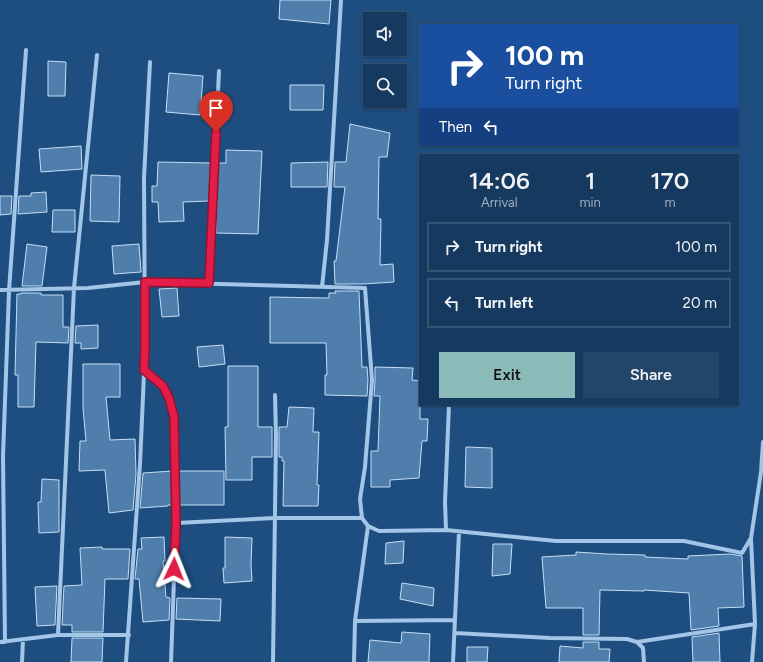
<!DOCTYPE html>
<html lang="en">
<head>
<meta charset="utf-8">
<style>
  :root { --surface:#163a5f; --page:#234568; --text:#f1f3f6; --muted:#9eadbd; --line:#355474; --accent:#8bbbb9 }
  body { margin:0; font-family:Figtree,sans-serif; background:var(--page); color:var(--text); height:100vh; display:flex; flex-direction:column; font-size:15px; white-space:nowrap }
  * { box-sizing:border-box; margin:0 }
  p { font-size:13px; color:var(--muted) }
  .icon { flex:none; width:22px; height:22px; fill:none; stroke:currentColor; stroke-width:2; stroke-linecap:round; stroke-linejoin:round }
  .map { position:relative; flex:1; overflow:hidden }
  .sheet { position:absolute; left:419px; top:154px; width:320px; height:252px; display:flex; flex-direction:column; background:var(--surface); border-radius:0px; box-shadow:0 1px 3px #0004,0 0 0 1px var(--line) }
  .sheet>* { flex:none }
  .guide { position:absolute; left:419px; top:24px; width:320px; height:122px; border-radius:0px; box-shadow:0 1px 3px #0004,0 0 0 1px var(--line); background:#1a4fa0; color:#fff; overflow:hidden }
  .fabs { position:absolute; left:363px; top:12px; display:grid; gap:8px }
  .fabs a { display:grid; place-items:center; width:44px; height:44px; border-radius:0px; background:var(--surface); box-shadow:0 1px 3px #0004,0 0 0 1px var(--line); font-size:20px }
  .pin { position:absolute; display:grid; place-items:center; width:34px; height:34px; color:#fff; margin:-41px -17px; border-radius:50% 50% 50% 0; rotate:-45deg; box-shadow:0 0 4px #0007 }
  .pin .icon { rotate:45deg }
  .me { position:absolute; width:44px; margin:-22px; rotate:2deg; stroke-linejoin:round; filter:drop-shadow(0 0 3px #0008) }
  .turn { display:flex; align-items:center; gap:14px; height:84px; padding:0 20px; font-size:18px }
  .turn .icon { width:52px; height:52px; stroke-width:2.5 }
  .turn b { display:block; font-size:28px; line-height:34px }
  .then { display:flex; align-items:center; height:38px; padding:0 20px; background:#0003; gap:8px; font-size:15px }
  .eta { display:flex; justify-content:space-evenly; align-items:center; height:68px; text-align:center }
  .eta b { font-size:24px; font-weight:600; line-height:28px }
  .button { display:flex; gap:8px; margin-top:auto; padding:8px 20px }
  .button a { flex:1; height:46px; border-radius:0px; background:var(--accent); color:#111; font-size:16px; font-weight:600; line-height:46px; text-align:center }
  .button a+a { background:var(--page); color:var(--text) }
  ul { padding:0; list-style:none }
  li { display:flex; align-items:center; gap:12px; height:50px; margin:0 8px 6px; padding:0 12px; border:2px solid var(--line); border-radius:0px }
  li div { flex:1 }
  li b { display:block; font-size:15px }
  li em { font-style:normal }
  .map>svg:first-child { display:block }
  .building { fill:#4f7eac; stroke:#c6def6 }
  .lines { fill:none; stroke-linecap:round; stroke-linejoin:round }
  .minor { stroke:#a2c5e8; stroke-width:4 }
  .route-casing { stroke:#92132f; stroke-width:10 }
  .route { stroke:#e11d48; stroke-width:7 }
</style>
</head>
<body>
<div class="map">
<svg width="763" height="662" viewBox="0 0 763 662">
  <rect width="100%" height="100%" fill="#1e4d7f"/>
  <path class="building" d="M 280,0 L 331,0 L 329,24 L 279,19 Z
    M 48,61 L 66,62 L 65,96 L 48,96 Z
    M 169,73 L 203,76 L 200,115 L 166,112 Z
    M 290,85 L 324,85 L 323,110 L 290,110 Z
    M 350,124 L 390,133 L 387,157 L 379,157 L 378,219 L 381,219 L 380,265 L 393,264 L 394,282 L 363,284 L 335,284 L 334,261 L 336,261 L 345,187 L 334,187 L 335,162 L 346,162 Z
    M 81,146 L 82,169 L 41,172 L 39,149 Z
    M 226,150 L 262,151 L 258,234 L 216,233 L 218,163 L 226,163 Z
    M 158,162 L 211,163 L 209,201 L 183,202 L 184,221 L 159,222 L 158,202 L 152,202 L 152,186 L 157,186 Z
    M 328,162 L 327,187 L 291,187 L 291,163 Z
    M 91,175 L 120,176 L 119,222 L 90,221 Z
    M 46,192 L 47,212 L 18,214 L 19,196 L 31,196 L 31,193 Z
    M 0,196 L 12,196 L 11,214 L 0,215 Z
    M 53,210 L 75,210 L 75,232 L 52,232 Z
    M 27,244 L 47,247 L 42,286 L 22,286 Z
    M 139,244 L 141,272 L 114,274 L 112,246 Z
    M 177,288 L 179,316 L 162,317 L 159,289 Z
    M 335,291 L 359,291 L 362,367 L 367,367 L 368,380 L 367,396 L 325,395 L 325,375 L 327,375 L 326,343 L 270,343 L 270,297 L 329,298 L 329,293 L 336,293 Z
    M 21,293 L 41,293 L 41,295 L 63,295 L 63,327 L 69,327 L 68,343 L 36,342 L 34,407 L 18,407 L 18,375 L 15,375 L 17,294 L 21,294 Z
    M 98,325 L 98,348 L 81,349 L 81,343 L 75,343 L 76,326 Z
    M 223,345 L 225,364 L 199,367 L 197,347 Z
    M 83,364 L 120,364 L 120,397 L 106,397 L 110,440 L 135,439 L 136,474 L 133,510 L 109,513 L 105,470 L 79,471 L 80,441 L 86,441 L 83,408 Z
    M 228,366 L 258,366 L 258,427 L 272,427 L 272,457 L 252,457 L 252,480 L 226,480 L 225,427 L 228,427 Z
    M 375,367 L 413,368 L 412,380 L 420,381 L 420,419 L 428,419 L 427,441 L 422,441 L 419,478 L 390,480 L 390,487 L 371,487 L 371,451 L 378,451 L 380,396 L 374,396 L 375,380 Z
    M 289,407 L 314,408 L 313,432 L 319,432 L 317,485 L 319,485 L 318,506 L 283,506 L 284,461 L 282,461 L 282,457 L 279,457 L 279,427 L 287,427 Z
    M 466,447 L 492,448 L 492,488 L 465,487 Z
    M 172,471 L 172,505 L 168,505 L 168,506 L 140,508 L 143,473 Z
    M 179,471 L 224,471 L 224,505 L 179,505 Z
    M 42,479 L 59,480 L 59,532 L 39,533 L 38,502 L 41,502 Z
    M 164,537 L 165,561 L 163,561 L 166,597 L 170,598 L 169,620 L 143,622 L 139,579 L 135,579 L 138,549 L 142,549 L 141,538 Z
    M 225,537 L 252,538 L 251,564 L 252,581 L 224,583 L 223,568 L 225,568 Z
    M 404,541 L 403,563 L 385,564 L 386,543 Z
    M 493,544 L 512,544 L 510,574 L 492,576 Z
    M 102,547 L 102,549 L 130,549 L 128,579 L 105,579 L 103,632 L 72,632 L 72,625 L 62,625 L 64,586 L 82,585 L 80,548 Z
    M 576,552 L 607,554 L 645,555 L 645,557 L 688,559 L 688,556 L 730,554 L 742,556 L 744,607 L 718,608 L 719,626 L 691,630 L 689,593 L 644,590 L 644,591 L 600,590 L 599,635 L 583,635 L 583,608 L 546,608 L 542,557 L 576,555 Z
    M 402,583 L 434,588 L 433,606 L 400,599 Z
    M 57,586 L 55,625 L 37,626 L 35,587 Z
    M 177,598 L 221,599 L 220,621 L 176,619 Z
    M 402,632 L 430,634 L 429,662 L 368,662 L 370,640 L 401,643 Z
    M 719,633 L 720,662 L 693,662 L 692,637 Z
    M 72,638 L 103,638 L 102,662 L 71,662 Z
    M 583,642 L 599,642 L 599,649 L 610,649 L 609,662 L 559,662 L 560,646 L 583,648 Z
    M 467,647 L 488,647 L 487,662 L 467,662 Z"/>
  <g class="lines">
    <path class="minor" d="M 209,283 L 219,71
      M 322,287 L 327,240 L 341,0
      M 0,290 L 88,288 L 145,282 L 365,288 L 372,380 L 365,467 L 360,499 L 362,518 L 368,526 L 379,531 L 446,530 L 556,541 L 684,541 L 742,553 L 751,538 L 761,472 L 763,442
      M 144,370 L 163,386 L 169,397 L 174,417 L 176,523 L 171,662
      M 176,523 L 275,518 L 362,518
      M 446,530 L 445,502 L 449,405
      M 751,539 L 755,624 L 752,662
      M 355,621 L 455,620
      M 455,633 L 550,638 L 627,639 L 637,642 L 643,648 L 644,662
      M 58,635 L 74,288 L 97,55
      M 0,642 L 58,635 L 129,635
      M 5,642 L 3,456 L 9,291 L 26,50
      M 637,642 L 755,624
      M 22,662 L 23,639
      M 126,662 L 140,464 L 145,351 L 144,178 L 150,62
      M 273,662 L 276,436 L 275,395
      M 354,662 L 355,621 L 368,526
      M 453,662 L 459,532"/>
  </g>
  <g class="lines">
    <defs>
      <path id="route" d="M 174,569 L 176,523 L 174,417 L 169,398 L 163,386 L 144,370 L 145,351 L 145,282 L 209,283 L 216,132"/>
    </defs>
    <use href="#route" class="route-casing"/>
    <use href="#route" class="route"/>
  </g>
</svg>
<div class="fabs">
<a><svg class="icon" aria-label="sound" viewBox="0 0 24 24"><path d="M4 9h4l5-4v14l-5-4H4zM17 9q2 3 0 6"/></svg></a>
<a><svg class="icon" aria-label="search" viewBox="0 0 24 24"><circle cx="10" cy="10" r="6"/><path d="M15 15l6 6"/></svg></a>
</div>
<div class="pin" style="left:216px;top:132px;background:#d93025"><svg class="icon" aria-label="arrive" viewBox="0 0 24 24"><path d="M6 21V4h12l-3 4 3 4H6"/></svg></div>
<svg class="me" style="left:174px;top:569px" viewBox="-20 -20 40 40"><path d="M0-17L14 15 0 8-14 15z" fill="#e11d48" stroke="#fff" stroke-width="4"/></svg>
<div class="guide">
<div class="turn"><svg class="icon" aria-label="right" viewBox="0 0 24 24"><path d="M7 20v-9h11M14 6l5 5-5 5"/></svg><div><b>100 m</b>Turn right</div></div>
<div class="then">Then<svg class="icon" aria-label="left" viewBox="0 0 24 24"><path d="M17 20v-9H6M10 6l-5 5 5 5"/></svg></div>
</div>
<section class="sheet">
<div class="eta">
<div><b>14:06</b><p>Arrival</p></div>
<div><b>1</b><p>min</p></div>
<div><b>170</b><p>m</p></div>
</div>
<ul>
<li><svg class="icon" aria-label="right" viewBox="0 0 24 24"><path d="M7 20v-9h11M14 6l5 5-5 5"/></svg><div><b>Turn right</b></div><em>100 m</em></li>
<li><svg class="icon" aria-label="left" viewBox="0 0 24 24"><path d="M17 20v-9H6M10 6l-5 5 5 5"/></svg><div><b>Turn left</b></div><em>20 m</em></li>
</ul>
<div class="button"><a>Exit</a><a>Share</a></div>
</section>
</div>
</body>
</html>
